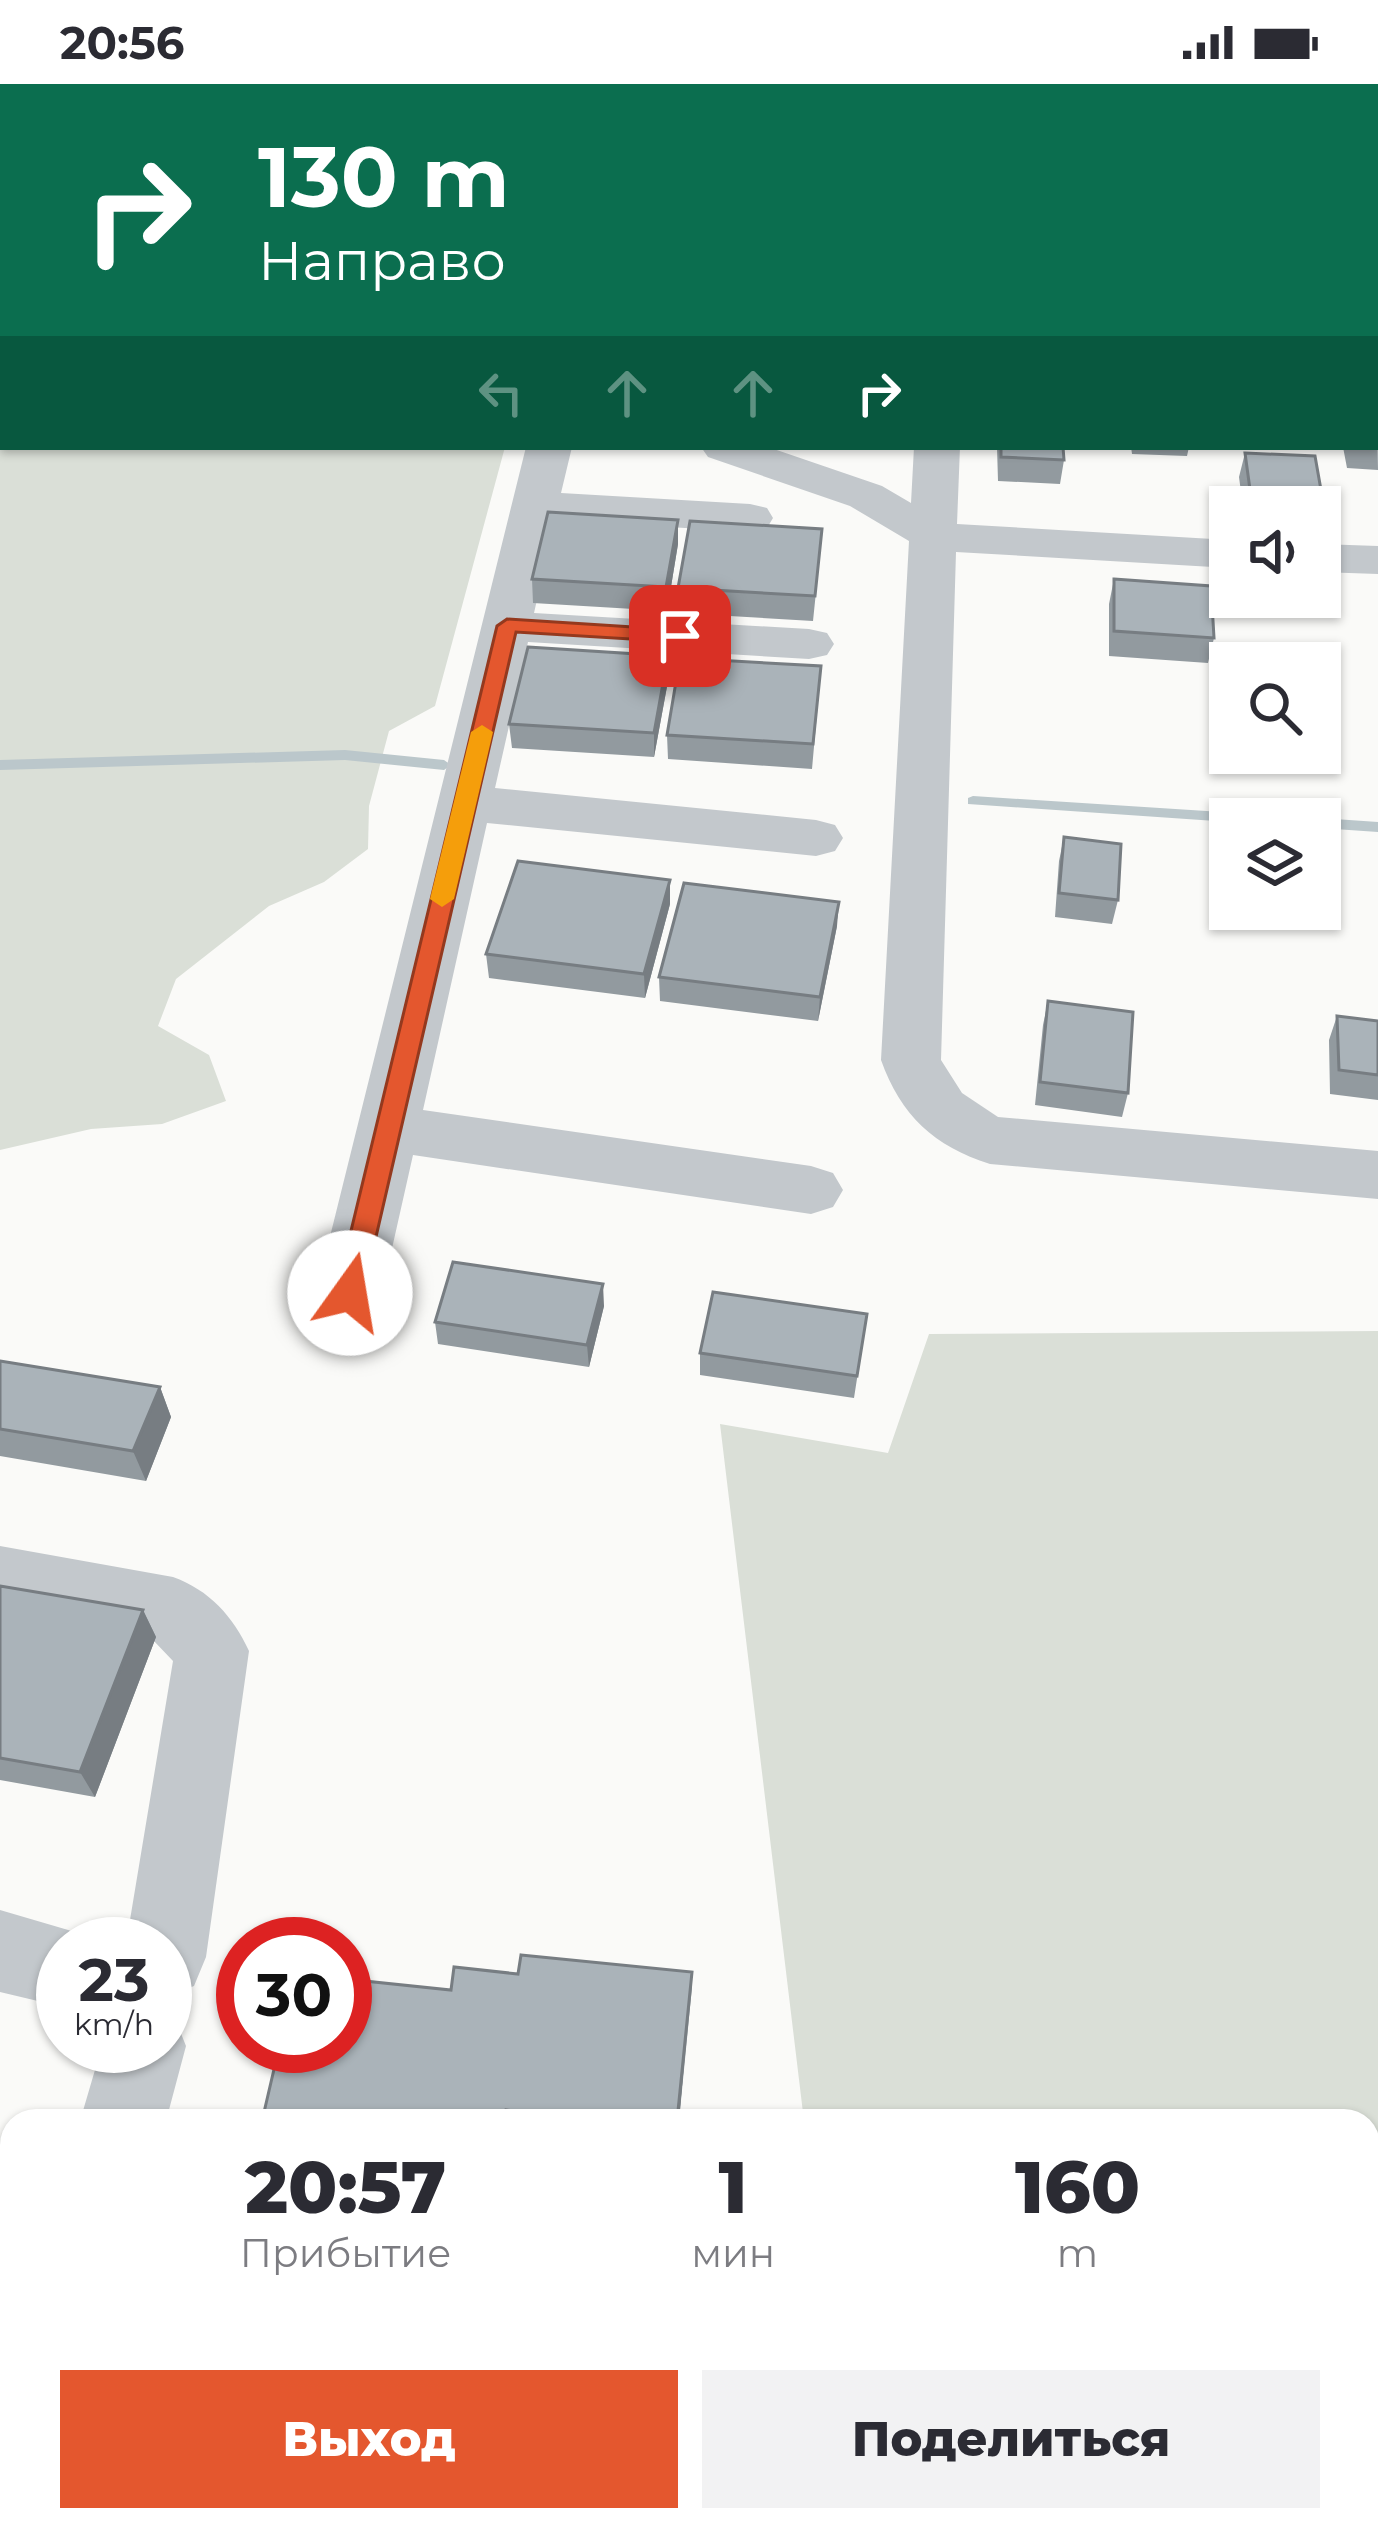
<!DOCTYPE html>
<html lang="ru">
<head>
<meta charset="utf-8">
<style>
  :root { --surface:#fff; --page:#f2f2f3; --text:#2b2b33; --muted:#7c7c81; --accent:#e4572e }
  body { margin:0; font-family:Montserrat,sans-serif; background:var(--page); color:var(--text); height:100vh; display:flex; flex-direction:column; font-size:45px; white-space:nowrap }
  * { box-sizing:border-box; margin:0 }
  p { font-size:39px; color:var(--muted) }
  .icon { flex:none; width:66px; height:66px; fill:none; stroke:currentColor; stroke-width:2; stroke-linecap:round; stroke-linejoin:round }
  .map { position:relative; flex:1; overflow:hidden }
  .sheet { position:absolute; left:0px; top:2025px; width:1380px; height:423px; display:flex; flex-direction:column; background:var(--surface); border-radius:36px 36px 0 0; box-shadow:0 3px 9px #0004 }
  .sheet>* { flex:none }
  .guide { position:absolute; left:0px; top:0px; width:1380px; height:366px; box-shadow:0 3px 9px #0004; background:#0b6e4f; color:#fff; overflow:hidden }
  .buttons { position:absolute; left:1209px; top:402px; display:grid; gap:24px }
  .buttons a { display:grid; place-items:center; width:132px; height:132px; border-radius:0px; background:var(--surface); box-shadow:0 3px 9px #0004; font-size:60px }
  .speed { position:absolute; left:36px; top:1833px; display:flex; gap:24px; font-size:60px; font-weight:700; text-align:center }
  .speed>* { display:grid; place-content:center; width:156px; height:156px; border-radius:50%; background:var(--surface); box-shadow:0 3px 9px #0004; line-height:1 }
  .speed small { font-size:30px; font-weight:400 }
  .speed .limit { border:18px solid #d22; background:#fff; color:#111 }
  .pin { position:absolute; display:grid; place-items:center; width:102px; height:102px; color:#fff; margin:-51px; border-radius:24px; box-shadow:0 6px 18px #0006 }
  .me { position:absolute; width:132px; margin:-66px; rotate:13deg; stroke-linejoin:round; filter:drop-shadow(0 0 9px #0008) }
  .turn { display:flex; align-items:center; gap:42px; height:252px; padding:0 60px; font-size:54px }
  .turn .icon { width:156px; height:156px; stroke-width:2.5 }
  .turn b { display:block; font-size:84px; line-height:102px }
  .lanes { display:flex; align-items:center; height:114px; padding:0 60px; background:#0003; justify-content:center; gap:60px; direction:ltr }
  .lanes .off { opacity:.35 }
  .eta { display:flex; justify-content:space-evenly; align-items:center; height:204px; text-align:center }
  .eta b { font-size:72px; font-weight:800; line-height:84px }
  .action { display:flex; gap:24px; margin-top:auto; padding:24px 60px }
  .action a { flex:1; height:138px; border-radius:0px; background:var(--accent); color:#fff; font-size:48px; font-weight:800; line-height:138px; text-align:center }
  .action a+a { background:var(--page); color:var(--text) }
  .status { display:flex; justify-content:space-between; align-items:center; height:84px; padding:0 60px; background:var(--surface); direction:ltr }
  .status svg { height:33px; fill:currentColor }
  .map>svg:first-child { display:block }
  .green { fill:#dadfd7 }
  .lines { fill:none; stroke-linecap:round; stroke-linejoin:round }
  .stream { fill:#bbc7cb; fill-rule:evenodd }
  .minor { fill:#c3c8cc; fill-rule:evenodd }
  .wall { fill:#929a9f }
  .shaded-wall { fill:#777d82 }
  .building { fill:#aab3b9; stroke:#777d82; stroke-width:3 }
  .route { fill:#e4572e; stroke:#94391e; stroke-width:3 }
  .slow { fill:#f59e0b }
</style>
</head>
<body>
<div class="status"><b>20:56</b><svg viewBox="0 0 49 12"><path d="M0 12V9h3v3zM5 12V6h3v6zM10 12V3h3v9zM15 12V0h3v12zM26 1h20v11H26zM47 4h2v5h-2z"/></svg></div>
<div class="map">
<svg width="1378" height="2446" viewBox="0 0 1378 2446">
  <rect width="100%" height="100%" fill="#fafaf8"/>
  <path class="green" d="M 0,283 L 3,363 L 505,363 L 435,622 L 389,647 L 369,722 L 368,765 L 324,798 L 269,822 L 176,895 L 158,942 L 209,971 L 226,1017 L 162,1040 L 91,1045 L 0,1066 Z
    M 1378,1247 L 1378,2446 L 853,2446 L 852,2436 L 1368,2436 L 1368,2037 L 804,2037 L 720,1340 L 888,1369 L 929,1250 Z"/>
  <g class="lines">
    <path class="stream" d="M 345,666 L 444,676 L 451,681 L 444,686 L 345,676 L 0,686 L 0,676 Z
      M 973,712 L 1253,730 L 1260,735 L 1230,735 L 1230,738 L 968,720 L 968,714 Z
      M 1320,734 L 1378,738 L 1378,748 L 1320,744 L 1320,735 L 1317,735 Z"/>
    <path class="minor" d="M 0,59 L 3,59 L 3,81 L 0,81 Z
      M 3,240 L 3,266 L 0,267 L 0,241 Z
      M 526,363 L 572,363 L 561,409 L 750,420 L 767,424 L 773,434 L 767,444 L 750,448 L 555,436 L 534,529 L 809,545 L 827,549 L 834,560 L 827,571 L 809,575 L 528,558 L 495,704 L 816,736 L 835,741 L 843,754 L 835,767 L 816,772 L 487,739 L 423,1026 L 811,1082 L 833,1089 L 843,1106 L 833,1123 L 811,1130 L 413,1071 L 382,1209 L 372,1228 L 349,1235 L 326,1228 L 316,1209 Z
      M 701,363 L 768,363 L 882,402 L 911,419 L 914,363 L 960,363 L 957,440 L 1230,456 L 1230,484 L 956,468 L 941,976 L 962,1009 L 998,1033 L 1378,1067 L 1378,1115 L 990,1080 C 934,1062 901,1032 881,976 L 909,457 L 850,422 L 708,373 Z
      M 1320,460 L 1378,462 L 1378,490 L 1320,488 Z
      M 0,1462 L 173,1493 C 209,1506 233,1532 249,1567 L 206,1873 L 194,1902 L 165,1914 L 165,1860 L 126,1860 L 173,1577 L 152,1555 L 0,1526 Z
      M 0,1826 L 92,1853 L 95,1860 L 63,1860 L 63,1923 L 0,1908 Z
      M 165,1929 L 174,1932 L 186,1962 L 166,2037 L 80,2037 L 102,1962 L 165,1962 Z
      M 12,2386 L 12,2436 L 59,2436 L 57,2446 L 0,2446 L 0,2391 Z"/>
  </g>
  <path class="wall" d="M 789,0 L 840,0 L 839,3 L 790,3 Z
    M 1377,325 L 1378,386 L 1347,384 L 1343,363 L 1377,363 Z
    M 997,363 L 1063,363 L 1064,376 L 1060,400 L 998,397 Z
    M 1131,363 L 1189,363 L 1187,372 L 1132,370 Z
    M 1245,369 L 1324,423 L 1320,436 L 1320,423 L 1243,423 L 1239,393 Z
    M 678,460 L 667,527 L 533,519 L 532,495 Z
    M 820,469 L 813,537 L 678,529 L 678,504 Z
    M 1114,495 L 1214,554 L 1208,579 L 1109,572 L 1109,520 Z
    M 668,597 L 654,673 L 512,664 L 509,640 Z
    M 819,607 L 812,685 L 668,675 L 667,651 Z
    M 1064,753 L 1118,816 L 1112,840 L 1055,833 L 1059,777 Z
    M 670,820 L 645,914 L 489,894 L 486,870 Z
    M 837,842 L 818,937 L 660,917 L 659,893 Z
    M 1048,917 L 1128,1009 L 1122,1033 L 1035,1021 L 1043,941 Z
    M 1337,932 L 1378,937 L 1378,1016 L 1330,1010 L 1329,956 Z
    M 604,1222 L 589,1283 L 438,1260 L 435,1238 Z
    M 867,1230 L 854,1314 L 700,1291 L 700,1269 Z
    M 0,1277 L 160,1303 L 171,1333 L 146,1397 L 0,1372 Z
    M 0,1502 L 143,1526 L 156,1553 L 95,1713 L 0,1696 Z
    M 518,1890 L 692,1903 L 679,2037 L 262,2037 L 276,1980 L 263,1979 L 253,1962 L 451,1906 Z"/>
  <path class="shaded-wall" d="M 1017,0 L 1055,0 L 1042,3 L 1017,3 Z
    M 678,436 L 678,460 L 667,527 L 666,503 Z
    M 668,572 L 668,597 L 654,673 L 654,649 Z
    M 670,796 L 670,820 L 645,914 L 644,890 Z
    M 839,818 L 837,842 L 818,937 L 820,913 Z
    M 603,1200 L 604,1222 L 589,1283 L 587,1261 Z
    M 160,1303 L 171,1333 L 146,1397 L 133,1367 Z
    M 143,1526 L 156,1553 L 95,1713 L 80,1688 Z
    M 692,1888 L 679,2037 L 677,2037 Z"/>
  <path class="building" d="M 3,0 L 70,0 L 69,3 L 3,3 L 3,10 L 0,10 Z
    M 253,0 L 324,0 L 323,3 L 252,3 Z
    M 857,0 L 941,0 L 944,3 L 860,3 Z
    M 1001,363 L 1063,363 L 1064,376 L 1001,373 Z
    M 1245,369 L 1315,372 L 1324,423 L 1252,420 Z
    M 548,428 L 678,436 L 666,503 L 532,495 Z
    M 690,437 L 822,445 L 815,512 L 678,504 Z
    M 1114,495 L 1211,502 L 1214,554 L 1114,547 Z
    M 528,563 L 668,572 L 654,649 L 509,640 Z
    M 680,574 L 821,582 L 813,660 L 667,651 Z
    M 1064,753 L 1121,760 L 1118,816 L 1059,809 Z
    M 518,777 L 670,796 L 644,890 L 486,870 Z
    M 684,799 L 839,818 L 820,913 L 659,893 Z
    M 1048,917 L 1133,928 L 1128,1009 L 1040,998 Z
    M 1337,932 L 1378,937 L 1378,991 L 1339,986 Z
    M 453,1178 L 603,1200 L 587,1261 L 435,1238 Z
    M 713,1208 L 867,1230 L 857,1292 L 700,1269 Z
    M 0,1277 L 160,1303 L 133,1367 L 0,1345 Z
    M 0,1502 L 143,1526 L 80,1688 L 0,1674 Z
    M 521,1871 L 692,1888 L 677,2037 L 616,2037 L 506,2026 L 504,2037 L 262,2037 L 278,1968 L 255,1965 L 253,1962 L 345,1962 L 345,1895 L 451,1906 L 454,1883 L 518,1890 Z"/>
  <path class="route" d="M 507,535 L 680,546 L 690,552 L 680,558 L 516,548 L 363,1209 L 350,1220 L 336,1209 L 497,542 Z"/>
  <path class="slow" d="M 482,641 L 493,648 L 454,815 L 442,823 L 430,815 L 471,648 Z"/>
</svg>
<div class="buttons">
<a><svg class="icon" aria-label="sound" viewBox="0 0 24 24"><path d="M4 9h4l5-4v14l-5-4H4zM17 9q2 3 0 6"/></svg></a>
<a><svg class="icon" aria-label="search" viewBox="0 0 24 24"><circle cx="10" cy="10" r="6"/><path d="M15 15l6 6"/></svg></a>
<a><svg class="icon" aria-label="layers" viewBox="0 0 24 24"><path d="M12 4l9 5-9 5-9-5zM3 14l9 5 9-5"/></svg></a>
</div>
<div class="speed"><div>23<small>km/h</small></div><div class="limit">30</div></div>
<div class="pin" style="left:680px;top:552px;background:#d93025"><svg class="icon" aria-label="arrive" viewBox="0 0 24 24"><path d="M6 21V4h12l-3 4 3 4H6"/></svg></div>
<svg class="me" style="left:350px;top:1209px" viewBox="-20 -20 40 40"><circle r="19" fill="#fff"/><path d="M0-13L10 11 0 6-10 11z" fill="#e4572e"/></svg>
<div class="guide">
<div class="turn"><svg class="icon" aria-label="right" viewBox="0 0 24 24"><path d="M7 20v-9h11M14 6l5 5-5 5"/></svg><div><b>130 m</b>Направо</div></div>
<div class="lanes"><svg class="icon off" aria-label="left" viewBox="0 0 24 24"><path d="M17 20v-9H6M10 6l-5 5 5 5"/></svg><svg class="icon off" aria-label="ahead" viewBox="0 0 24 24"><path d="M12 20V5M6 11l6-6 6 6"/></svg><svg class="icon off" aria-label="ahead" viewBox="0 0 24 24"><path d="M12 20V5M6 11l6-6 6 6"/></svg><svg class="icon" aria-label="right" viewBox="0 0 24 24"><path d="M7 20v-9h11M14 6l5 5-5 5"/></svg></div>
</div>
<section class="sheet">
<div class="eta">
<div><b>20:57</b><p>Прибытие</p></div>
<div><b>1</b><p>мин</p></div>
<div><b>160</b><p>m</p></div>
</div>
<div class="action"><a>Выход</a><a>Поделиться</a></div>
</section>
</div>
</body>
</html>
